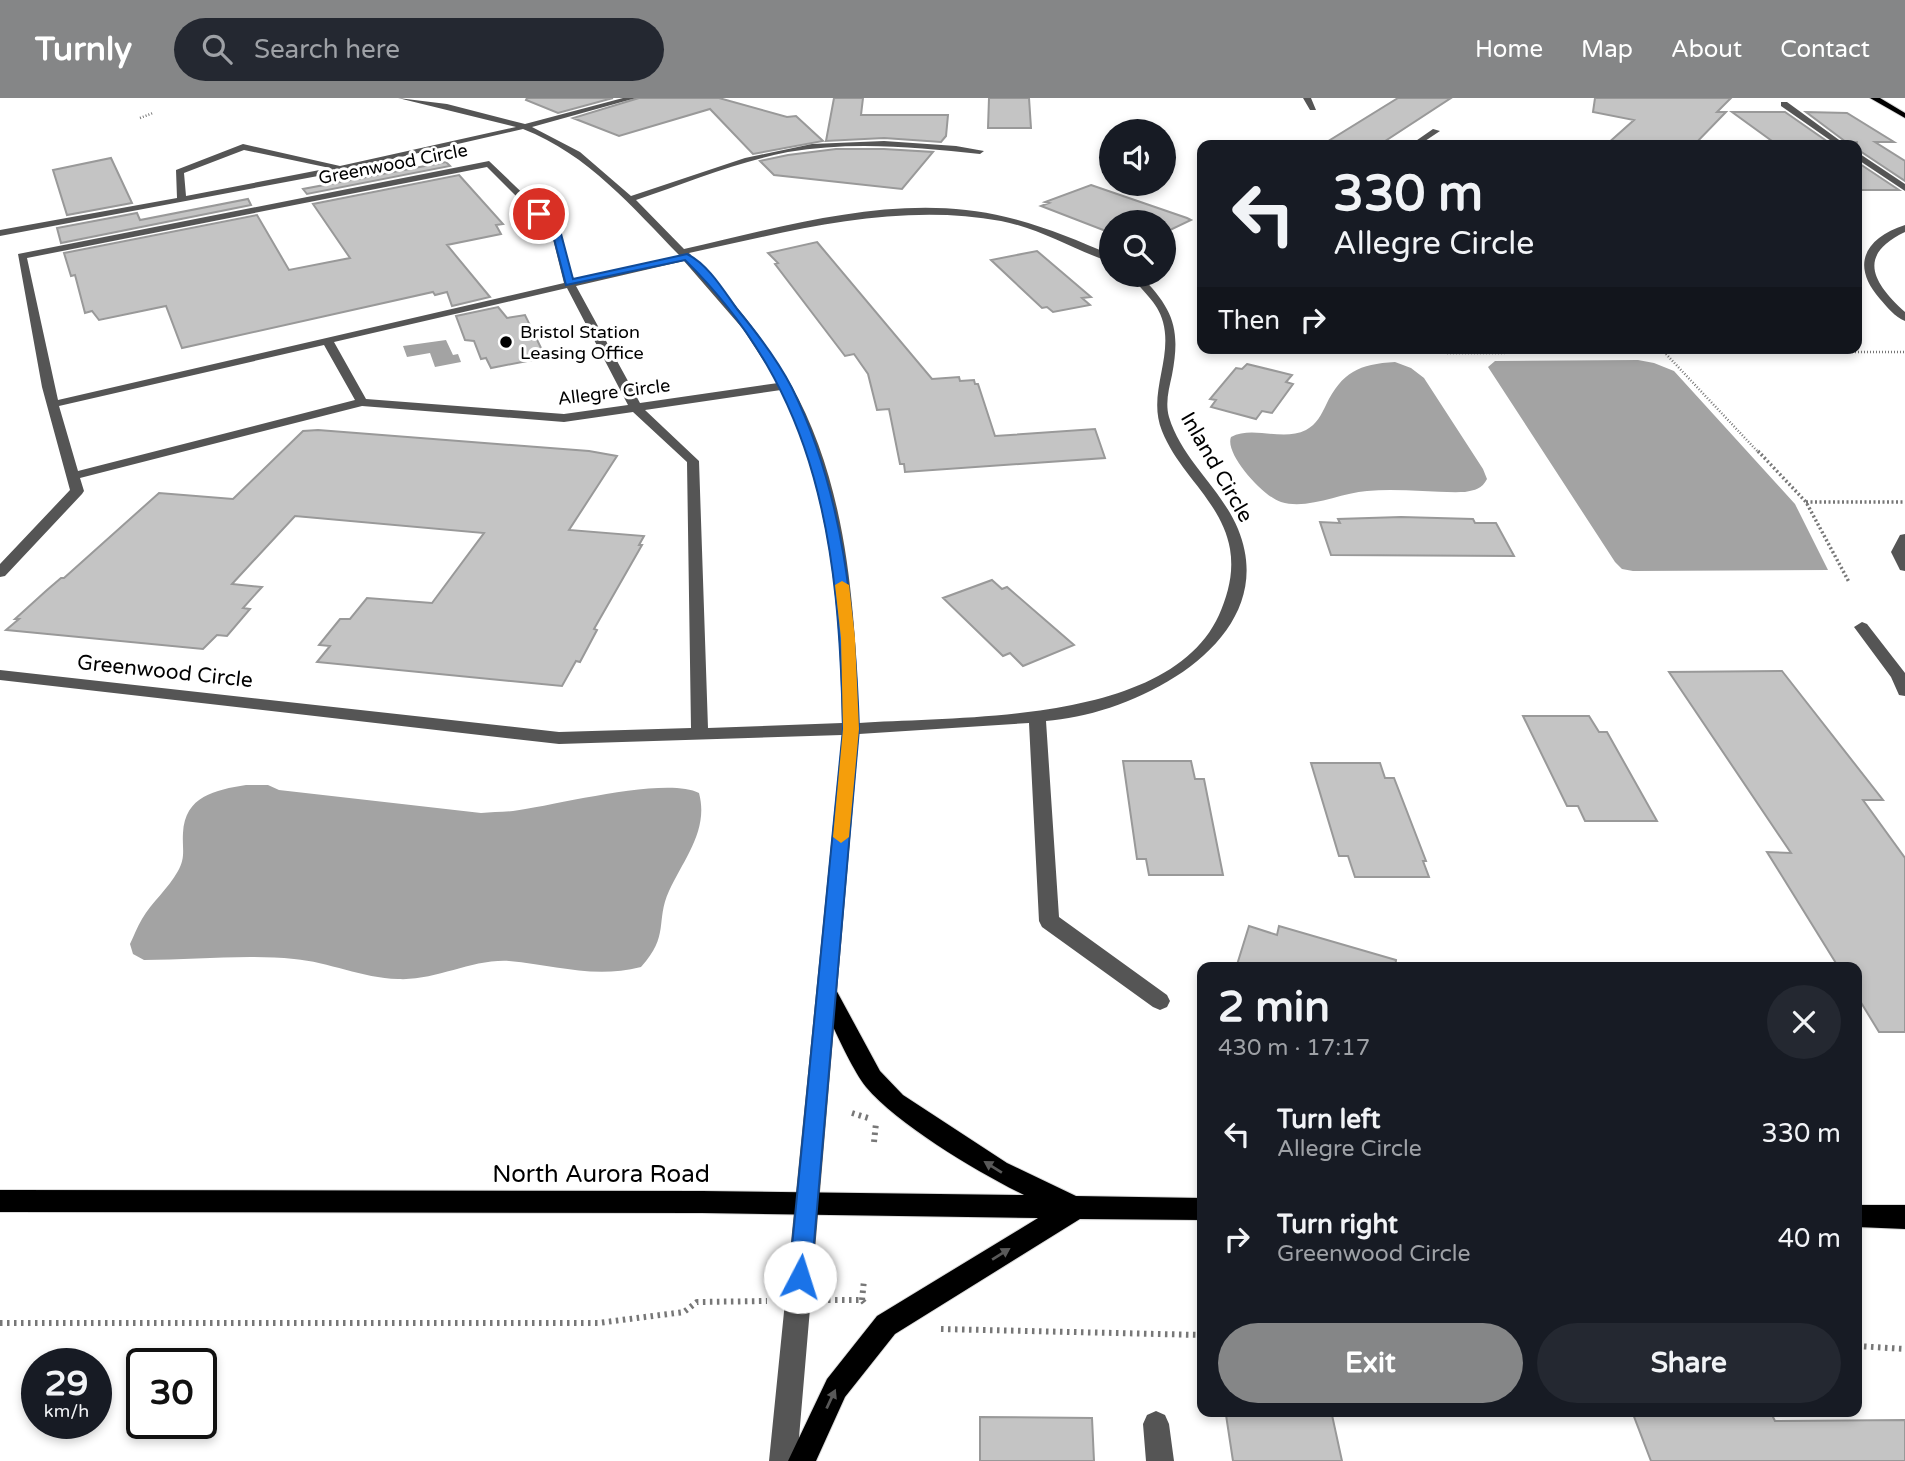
<!DOCTYPE html>
<html lang="en">
<head>
<meta charset="utf-8">
<style>
  :root { --surface:#171b24; --page:#242831; --text:#f1f3f6; --muted:#9ea1a6; --accent:#858687 }
  body { margin:0; font-family:"Varela Round",sans-serif; background:var(--page); color:var(--text); height:100vh; display:flex; flex-direction:column; font-size:26px; white-space:nowrap }
  * { box-sizing:border-box; margin:0 }
  p { font-size:23px; color:var(--muted) }
  .icon { flex:none; width:38px; height:38px; fill:none; stroke:currentColor; stroke-width:2; stroke-linecap:round; stroke-linejoin:round }
  .map { position:relative; flex:1; overflow:hidden }
  .drawer { position:absolute; left:1197px; top:864px; width:665px; height:455px; display:flex; flex-direction:column; background:var(--surface); border-radius:14px; box-shadow:0 4px 10px #0003 }
  .drawer>* { flex:none }
  .top-card { position:absolute; left:1197px; top:42px; width:665px; height:214px; border-radius:14px; box-shadow:0 4px 10px #0003; background:#171b24; color:var(--text); overflow:hidden }
  .fabs { position:absolute; left:1099px; top:21px; display:grid; gap:14px }
  .fabs a { display:grid; place-items:center; width:77px; height:77px; border-radius:50%; background:var(--surface); box-shadow:0 4px 10px #0003; font-size:35px }
  .speed { position:absolute; left:21px; top:1250px; display:flex; gap:14px; font-size:35px; font-weight:700; text-align:center }
  .speed>* { display:grid; place-content:center; width:91px; height:91px; border-radius:50%; background:var(--surface); box-shadow:0 4px 10px #0003; line-height:1 }
  .speed small { font-size:18px; font-weight:400 }
  .speed .limit { border:4px solid #111; border-radius:10px; background:#fff; color:#111 }
  .pin { position:absolute; display:grid; place-items:center; width:60px; height:60px; color:#fff; margin:-30px; border:4px solid #fff; border-radius:50%; box-shadow:0 2px 7px #0007 }
  .me { position:absolute; width:77px; margin:-38px; rotate:5deg; stroke-linejoin:round; filter:drop-shadow(0 0 5px #0008) }
  .turn { display:flex; align-items:center; gap:24px; height:147px; padding:0 21px; font-size:32px }
  .turn .icon { width:91px; height:91px; stroke-width:2.5 }
  .turn b { display:block; font-size:49px; line-height:60px }
  .then { display:flex; align-items:center; height:66px; padding:0 21px; background:#0003; gap:14px; font-size:26px }
  .round { display:grid; place-items:center; flex:none; width:74px; height:74px; border-radius:37px; background:var(--page) }
  .overview { display:flex; align-items:center; justify-content:space-between; height:119px; padding:0 21px }
  h1 { font-size:42px; font-weight:700; line-height:52px }
  .action { display:flex; gap:14px; margin-top:auto; padding:14px 21px }
  .action a { flex:1; height:80px; border-radius:42px; background:var(--accent); color:#fff; font-size:28px; font-weight:700; line-height:80px; text-align:center }
  .action a+a { background:var(--page); color:var(--text) }
  ul { padding:0; list-style:none }
  li { display:flex; align-items:center; gap:21px; height:105px; padding:0 21px }
  li div { flex:1 }
  li b { display:block; font-size:26px }
  li em { font-style:normal }
  header { display:flex; align-items:center; gap:42px; box-sizing:border-box; height:98px; padding:0 35px; background:var(--accent); color:#fff }
  header strong { font-size:33px }
  nav { display:flex; gap:38px; margin-inline-start:auto; font-size:24px }
  .search { width:490px; height:63px; background:var(--page); display:flex; align-items:center; gap:18px; box-sizing:border-box; padding:0 24px; border-radius:38px; color:var(--muted); font-size:26px }
  .map>svg:first-child { display:block }
  .water { fill:#a3a3a3 }
  .building { fill:#c4c4c4; stroke:#999; stroke-width:2 }
  .lines { fill:none; stroke-linecap:round; stroke-linejoin:round }
  .major-casing { stroke:#dbdbdb; stroke-width:2 }
  .path-far2 { stroke:#777; stroke-width:2.5; stroke-dasharray:1 2; stroke-linecap:butt }
  .path-far1 { stroke:#777; stroke-width:3.5; stroke-dasharray:2 2.5; stroke-linecap:butt }
  .path { stroke:#777; stroke-width:6; stroke-dasharray:2.5 4.5; stroke-linecap:butt }
  .minor { fill:#555; fill-rule:evenodd }
  .major { fill:#000; fill-rule:evenodd }
  .oneway { fill:#595959 }
  .route { fill:#1a73e8; stroke:#114b97; stroke-width:2 }
  .slow { fill:#f59e0b }
  .poi-dot { fill:#000; stroke:#fff; stroke-width:2.5 }
  .labels { text-anchor:middle; stroke-width:6; stroke-linejoin:round; paint-order:stroke }
  .far-street-label { font-size:18px; fill:#000; stroke:#fff }
  .far-poi-label { font-size:18px; fill:#000; stroke:#fff; text-anchor:start }
  .street-label { font-size:21px; fill:#000; stroke:#fff }
  .near-street-label { font-size:24px; fill:#000; stroke:#fff }
</style>
</head>
<body>
<header>
<strong>Turnly</strong>
<div class="search"><svg class="icon" aria-label="search" viewBox="0 0 24 24"><circle cx="10" cy="10" r="6"/><path d="M15 15l6 6"/></svg>Search here</div>
<nav><a>Home</a><a>Map</a><a>About</a><a>Contact</a></nav>
</header>
<div class="map">
<svg width="1905" height="1363" viewBox="0 0 1905 1363">
  <rect width="100%" height="100%" fill="#fff"/>
  <path class="water" d="M 446,242 L 453,257 L 458,256 L 461,264 L 435,269 L 430,255 L 407,259 L 403,248 Z
    M 1638,262 L 1654,265 L 1674,273 L 1795,406 L 1828,472 L 1633,473 L 1622,471 L 1615,464 L 1488,269 L 1495,263 Z
    M 1395,264 L 1411,270 L 1424,280 L 1483,371 L 1487,381 C 1482,391 1475,392 1465,394 C 1432,395 1399,390 1367,393 C 1340,395 1308,412 1281,404 C 1265,400 1224,356 1231,339 C 1253,327 1282,344 1306,332 C 1317,326 1321,317 1326,307 C 1342,274 1359,266 1395,264 Z
    M 246,687 L 268,687 L 279,692 L 481,715 C 491,714 502,714 513,713 C 554,708 665,678 699,695 C 709,732 684,761 669,793 C 655,824 670,837 641,869 C 593,881 556,867 509,863 C 471,861 436,883 398,881 C 362,880 329,864 294,861 C 245,856 193,862 144,862 L 133,856 L 130,846 C 134,838 137,829 142,821 C 152,804 168,791 178,773 C 186,759 182,750 183,735 C 185,698 215,692 246,687 Z"/>
  <path class="building" d="M 527,0 L 613,0 L 558,15 L 526,2 Z
    M 639,0 L 719,0 L 787,19 L 796,18 L 823,43 L 753,56 L 710,11 L 619,38 L 573,20 Z
    M 834,0 L 863,0 L 861,17 L 948,17 L 946,38 L 941,44 L 884,40 L 826,43 Z
    M 989,0 L 1029,0 L 1031,30 L 988,30 Z
    M 1398,0 L 1451,0 L 1379,47 L 1322,47 Z
    M 1595,0 L 1731,0 L 1717,14 L 1726,14 L 1694,47 L 1606,47 L 1634,22 L 1593,14 Z
    M 1732,14 L 1785,14 L 1828,44 L 1772,43 Z
    M 1806,14 L 1847,15 L 1894,44 L 1875,44 L 1905,63 L 1905,83 L 1857,51 L 1857,44 L 1846,44 Z
    M 836,51 L 884,51 L 933,54 L 902,91 L 774,77 L 760,63 L 788,57 Z
    M 111,60 L 132,105 L 67,117 L 53,72 Z
    M 446,64 L 450,68 L 307,96 L 303,91 Z
    M 1857,64 L 1899,92 L 1857,92 Z
    M 459,77 L 503,126 L 496,127 L 501,136 L 447,147 L 490,199 L 452,208 L 447,194 L 435,197 L 433,194 L 182,250 L 166,208 L 99,222 L 92,213 L 85,215 L 75,177 L 71,178 L 64,155 L 257,117 L 289,172 L 350,160 L 313,106 Z
    M 1091,87 L 1187,120 L 1191,122 L 1164,135 L 1164,124 L 1111,124 L 1111,135 L 1041,108 L 1049,105 L 1045,104 Z
    M 248,101 L 251,107 L 61,145 L 57,130 L 137,115 L 140,122 Z
    M 817,144 L 932,281 L 959,279 L 960,283 L 974,282 L 975,286 L 978,286 L 995,338 L 1095,331 L 1105,360 L 905,374 L 904,366 L 900,366 L 889,311 L 877,312 L 868,276 L 854,256 L 845,258 L 775,166 L 778,165 L 768,155 Z
    M 1037,153 L 1091,199 L 1082,200 L 1090,207 L 1053,214 L 1047,209 L 1042,210 L 991,162 Z
    M 498,209 L 507,220 L 525,217 L 543,254 L 541,255 L 543,260 L 491,270 L 486,260 L 481,261 L 474,243 L 465,242 L 456,218 Z
    M 1247,266 L 1292,277 L 1286,284 L 1293,286 L 1272,315 L 1262,313 L 1256,321 L 1211,309 L 1216,302 L 1210,301 L 1236,270 L 1242,271 Z
    M 318,332 L 589,353 L 617,358 L 569,432 L 644,438 L 639,447 L 642,447 L 594,531 L 597,532 L 580,564 L 576,563 L 562,588 L 317,564 L 330,548 L 319,547 L 340,521 L 350,521 L 367,500 L 432,505 L 484,435 L 295,418 L 232,486 L 262,489 L 243,510 L 250,511 L 227,538 L 217,537 L 203,551 L 6,532 L 19,521 L 15,521 L 47,492 L 61,480 L 64,480 L 159,395 L 233,401 L 303,333 Z
    M 1401,419 L 1473,421 L 1475,425 L 1496,425 L 1514,458 L 1331,457 L 1320,424 L 1340,425 L 1338,421 Z
    M 992,482 L 1002,491 L 1007,489 L 1074,547 L 1023,568 L 1010,555 L 1003,558 L 943,500 Z
    M 1782,573 L 1883,702 L 1863,702 L 1905,760 L 1905,934 L 1879,934 L 1857,898 L 1857,870 L 1839,870 L 1767,754 L 1791,755 L 1669,574 Z
    M 1523,618 L 1589,618 L 1599,634 L 1607,634 L 1657,723 L 1585,723 L 1578,708 L 1567,708 Z
    M 1123,663 L 1191,663 L 1195,681 L 1204,681 L 1223,777 L 1149,777 L 1146,761 L 1137,761 Z
    M 1311,665 L 1380,665 L 1385,680 L 1394,680 L 1426,763 L 1423,763 L 1429,779 L 1355,779 L 1348,758 L 1339,758 Z
    M 1249,828 L 1277,837 L 1279,828 L 1396,862 L 1395,870 L 1236,870 Z
    M 1771,1315 L 1775,1323 L 1905,1322 L 1905,1363 L 1651,1363 L 1633,1316 Z
    M 1226,1317 L 1332,1317 L 1342,1363 L 1233,1363 Z
    M 980,1319 L 1092,1320 L 1094,1363 L 980,1363 Z"/>
  <g class="lines">
    <defs>
      <path id="major" d="M 1870,0 L 1880,0 L 1905,15 L 1905,20 Z
        M 827,885 L 834,888 L 880,973 L 903,997 L 1007,1065 L 1076,1098 L 1202,1100 L 1202,1122 L 1080,1121 L 895,1236 L 845,1299 L 816,1363 L 788,1363 L 827,1281 L 877,1218 L 1038,1120 L 702,1115 L 0,1114 L 0,1092 L 702,1093 L 1024,1097 C 979,1075 898,1027 866,989 C 850,969 829,919 817,894 L 820,888 Z
        M 1857,1107 L 1905,1107 L 1905,1131 L 1857,1129 Z"/>
    </defs>
    <use href="#major" class="major-casing"/>
    <path class="path-far2" d="M 140,20 L 153,15
      M 1447,255 L 1905,254
      M 1666,256 L 1759,355"/>
    <path class="path-far1" d="M 1758,353 L 1806,404 L 1849,484
      M 1806,404 L 1905,404"/>
    <path class="path" d="M 852,1015 L 868,1020
      M 874,1044 L 876,1025
      M 828,1202 L 862,1202 L 866,1207
      M 862,1202 L 864,1182
      M 0,1225 L 598,1225 L 684,1214 L 697,1204 L 767,1203
      M 941,1231 L 1202,1237
      M 1857,1248 L 1905,1251"/>
    <path class="minor" d="M 398,0 L 447,6 L 525,26 L 623,0 L 636,0 L 532,29 L 580,54 L 631,98 L 745,60 L 812,46 L 884,43 L 956,48 L 984,53 L 980,56 C 916,49 852,43 788,54 C 736,64 686,85 636,102 L 684,151 C 786,128 901,93 1006,119 C 1043,128 1077,142 1111,157 L 1111,164 C 1073,152 1042,131 1001,123 C 896,104 791,133 689,155 C 727,195 762,237 790,285 C 848,387 855,510 859,625 C 960,618 1169,627 1219,517 C 1228,496 1234,475 1230,451 C 1222,404 1179,376 1162,333 C 1147,296 1173,261 1163,224 C 1158,204 1141,192 1130,177 L 1140,177 C 1173,211 1181,230 1172,277 C 1169,291 1165,304 1169,319 C 1182,362 1221,390 1238,431 C 1284,543 1135,617 1046,623 L 1059,819 L 1167,897 L 1170,903 L 1167,909 L 1160,912 L 1153,909 L 1042,829 L 1039,823 L 1029,625 L 859,636 L 797,1363 L 769,1363 L 842,637 L 559,646 L 0,582 L 0,572 L 559,634 L 691,630 L 687,364 L 633,314 L 564,324 L 362,308 L 80,380 L 84,393 L 82,396 L 5,478 L 0,479 L 0,466 L 70,392 L 42,289 L 18,156 L 489,63 L 559,130 L 573,182 L 680,158 C 633,110 588,56 523,31 L 318,78 L 0,138 L 0,132 L 177,100 L 176,72 L 243,46 L 340,68 L 516,29 ZM 244,52 L 330,70 L 186,98 L 184,75 ZM 487,69 L 551,133 L 564,185 L 58,302 L 27,160 ZM 684,163 L 743,231 L 778,285 L 640,305 L 576,188 ZM 567,190 L 628,307 L 564,316 L 366,301 L 334,244 ZM 324,247 L 355,302 L 78,373 L 59,308 ZM 781,292 C 831,398 840,510 842,625 L 708,630 L 699,363 L 645,312 Z
      M 1303,0 L 1311,0 L 1316,12 L 1310,12 Z
      M 1781,4 L 1787,4 L 1846,47 L 1837,47 L 1781,8 Z
      M 1433,31 L 1440,33 L 1419,47 L 1410,47 Z
      M 1857,54 L 1905,86 L 1905,93 L 1857,61 Z
      M 1905,127 L 1905,134 C 1857,157 1872,184 1905,214 L 1905,223 C 1895,219 1887,209 1880,201 C 1850,167 1865,140 1905,127 Z
      M 1905,436 L 1905,473 L 1900,472 L 1891,454 L 1900,437 Z
      M 1862,524 L 1867,526 L 1905,575 L 1905,598 L 1899,597 L 1891,579 L 1854,529 Z
      M 1156,1313 L 1165,1317 L 1169,1326 L 1174,1363 L 1146,1363 L 1143,1326 L 1147,1317 Z"/>
    <use href="#major" class="major"/>
  </g>
  <defs><path id="oneway-solid" d="M-6-.8H1V-3.2L6.5 0L1 3.2V.8H-6Z" transform="scale(1.75)"/></defs>
  <g class="oneway">
    <use href="#oneway-solid" transform="translate(993 1069) rotate(-148)"/>
    <use href="#oneway-solid" transform="translate(1001 1156) rotate(-32)"/>
    <use href="#oneway-solid" transform="translate(831 1301) rotate(-65)"/>
  </g>
  <path class="route" d="M 536,114 L 542,114 L 560,132 L 573,181 L 687,156 C 708,166 724,193 737,211 C 757,235 777,261 792,290 C 844,396 855,515 859,631 L 811,1179 L 808,1187 L 800,1190 L 792,1187 L 789,1179 L 843,631 C 839,450 821,296 685,162 L 566,187 L 552,133 L 536,117 Z"/>
  <path class="slow" d="M 842,483 L 849,487 L 855,540 L 859,631 L 849,739 L 841,745 L 833,739 L 843,631 L 841,540 L 835,487 Z"/>
  <circle class="poi-dot" cx="506" cy="244" r="7"/>
  <g class="labels">
    <g class="far-street-label">
      <text transform="translate(393 66) rotate(-11)" y="6">Greenwood Circle</text>
      <text transform="translate(614 294) rotate(-7)" y="6">Allegre Circle</text>
    </g>
    <g class="far-poi-label">
      <text x="520" y="240">Bristol Station<tspan x="520" dy="21">Leasing Office</tspan></text>
    </g>
    <g class="street-label">
      <text transform="translate(1217 369) rotate(60)" y="7">Inland Circle</text>
      <text transform="translate(165 573) rotate(6)" y="7">Greenwood Circle</text>
    </g>
    <g class="near-street-label">
      <text x="601" y="1084">North Aurora Road</text>
    </g>
  </g>
</svg>
<div class="fabs">
<a><svg class="icon" aria-label="sound" viewBox="0 0 24 24"><path d="M4 9h4l5-4v14l-5-4H4zM17 9q2 3 0 6"/></svg></a>
<a><svg class="icon" aria-label="search" viewBox="0 0 24 24"><circle cx="10" cy="10" r="6"/><path d="M15 15l6 6"/></svg></a>
</div>
<div class="speed"><div>29<small>km/h</small></div><div class="limit">30</div></div>
<div class="pin" style="left:539px;top:116px;background:#d93025"><svg class="icon" aria-label="arrive" viewBox="0 0 24 24"><path d="M6 21V4h12l-3 4 3 4H6"/></svg></div>
<svg class="me" style="left:800px;top:1179px" viewBox="-20 -20 40 40"><circle r="19" fill="#fff"/><path d="M0-13L10 11 0 6-10 11z" fill="#1a73e8"/></svg>
<div class="top-card">
<div class="turn"><svg class="icon" aria-label="left" viewBox="0 0 24 24"><path d="M17 20v-9H6M10 6l-5 5 5 5"/></svg><div><b>330 m</b>Allegre Circle</div></div>
<div class="then">Then<svg class="icon" aria-label="right" viewBox="0 0 24 24"><path d="M7 20v-9h11M14 6l5 5-5 5"/></svg></div>
</div>
<section class="drawer">
<div class="overview"><div><h1>2 min</h1><p>430 m · 17:17</p></div><a class="round"><svg class="icon" aria-label="close" viewBox="0 0 24 24"><path d="M6 6l12 12M18 6L6 18"/></svg></a></div>
<ul>
<li><svg class="icon" aria-label="left" viewBox="0 0 24 24"><path d="M17 20v-9H6M10 6l-5 5 5 5"/></svg><div><b>Turn left</b><p>Allegre Circle</p></div><em>330 m</em></li>
<li><svg class="icon" aria-label="right" viewBox="0 0 24 24"><path d="M7 20v-9h11M14 6l5 5-5 5"/></svg><div><b>Turn right</b><p>Greenwood Circle</p></div><em>40 m</em></li>
</ul>
<div class="action"><a>Exit</a><a>Share</a></div>
</section>
</div>
</body>
</html>
